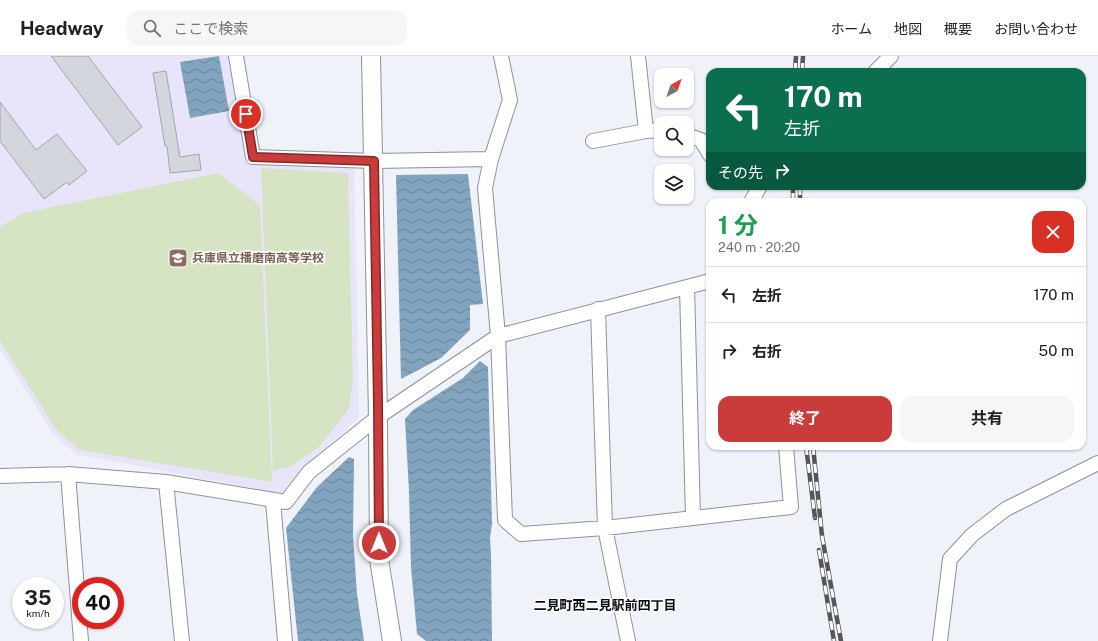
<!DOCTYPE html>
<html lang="ja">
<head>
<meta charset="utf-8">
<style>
  :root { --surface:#fff; --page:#f6f6f6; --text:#202124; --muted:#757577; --line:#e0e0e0; --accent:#ca3b3b }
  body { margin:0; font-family:"Public Sans","Noto Sans JP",sans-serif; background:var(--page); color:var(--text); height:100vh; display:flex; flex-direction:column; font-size:15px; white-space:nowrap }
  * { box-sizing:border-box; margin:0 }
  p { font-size:13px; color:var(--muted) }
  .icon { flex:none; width:22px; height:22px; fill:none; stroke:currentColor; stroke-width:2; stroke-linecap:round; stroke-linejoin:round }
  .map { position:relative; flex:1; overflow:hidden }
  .drawer { position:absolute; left:706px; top:142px; width:380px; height:252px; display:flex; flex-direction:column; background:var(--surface); border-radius:12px; box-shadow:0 1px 3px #0004 }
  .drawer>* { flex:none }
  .top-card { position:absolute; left:706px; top:12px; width:380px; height:122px; border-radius:12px; box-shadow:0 1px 3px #0004; background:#0b6e4f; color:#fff; overflow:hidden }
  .needle { width:26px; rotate:40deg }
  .buttons { position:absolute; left:654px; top:12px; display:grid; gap:8px }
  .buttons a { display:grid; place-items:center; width:40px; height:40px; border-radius:8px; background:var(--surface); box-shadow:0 1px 3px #0004; font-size:20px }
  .speed { position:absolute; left:12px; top:521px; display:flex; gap:8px; font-size:20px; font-weight:700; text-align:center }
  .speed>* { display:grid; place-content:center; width:52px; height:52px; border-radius:50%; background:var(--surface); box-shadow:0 1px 3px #0004; line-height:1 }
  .speed small { font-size:10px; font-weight:400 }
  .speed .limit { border:6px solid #d22; background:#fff; color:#111 }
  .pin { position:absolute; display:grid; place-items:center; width:34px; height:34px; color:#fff; margin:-17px; border:2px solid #fff; border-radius:50%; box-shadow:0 1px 4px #0007 }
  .me { position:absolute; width:44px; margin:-22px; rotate:0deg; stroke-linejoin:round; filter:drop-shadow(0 0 3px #0008) }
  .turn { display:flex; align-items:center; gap:14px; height:84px; padding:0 12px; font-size:18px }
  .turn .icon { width:52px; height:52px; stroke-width:2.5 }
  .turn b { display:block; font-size:28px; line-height:34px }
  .then { display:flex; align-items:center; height:38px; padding:0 12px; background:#0003; gap:8px; font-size:15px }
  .round { display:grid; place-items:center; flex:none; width:42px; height:42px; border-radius:12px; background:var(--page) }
  .head { display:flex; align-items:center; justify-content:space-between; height:68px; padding:0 12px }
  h1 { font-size:24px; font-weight:700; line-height:30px; color:#1e9e55 }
  .action { display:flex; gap:8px; margin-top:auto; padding:8px 12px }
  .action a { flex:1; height:46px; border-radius:12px; background:var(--accent); color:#fff; font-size:16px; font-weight:700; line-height:46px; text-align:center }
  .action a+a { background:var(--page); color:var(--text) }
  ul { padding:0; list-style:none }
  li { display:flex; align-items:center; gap:12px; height:56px; padding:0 12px; border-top:1px solid var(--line) }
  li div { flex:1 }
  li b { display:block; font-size:15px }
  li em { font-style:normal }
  header { display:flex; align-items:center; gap:24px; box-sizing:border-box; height:56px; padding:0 20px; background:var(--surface); border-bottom:1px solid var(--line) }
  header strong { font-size:19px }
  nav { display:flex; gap:22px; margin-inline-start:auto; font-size:14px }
  .search { width:280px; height:36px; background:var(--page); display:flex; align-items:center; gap:10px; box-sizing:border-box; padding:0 14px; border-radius:12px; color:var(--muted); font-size:15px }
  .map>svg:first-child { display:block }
  .education { fill:#e8e5fb }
  .pitch { fill:#d6e4c4 }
  .water { fill:url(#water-waves) }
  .building { fill:#d3d6dd; stroke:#a2a5ac }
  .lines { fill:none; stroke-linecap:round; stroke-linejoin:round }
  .minor-casing { stroke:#8e9197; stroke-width:16 }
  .tertiary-casing { stroke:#8e9197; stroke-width:20 }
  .minor { stroke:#fff; stroke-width:14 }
  .tertiary { stroke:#fff; stroke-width:18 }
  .rail-casing { stroke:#54565a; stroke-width:4.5 }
  .rail { stroke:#fff; stroke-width:3; stroke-dasharray:9; stroke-linecap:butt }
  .route-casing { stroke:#832626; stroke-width:10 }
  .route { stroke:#ca3b3b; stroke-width:7 }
  .labels { text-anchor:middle; stroke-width:3; stroke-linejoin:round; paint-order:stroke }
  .education-label { font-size:12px; font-weight:bold; fill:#785e54; stroke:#fff; text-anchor:start }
  .neighbourhood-label { font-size:13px; font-weight:bold; fill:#0b0c0f; stroke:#fff }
</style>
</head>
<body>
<header>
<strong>Headway</strong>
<div class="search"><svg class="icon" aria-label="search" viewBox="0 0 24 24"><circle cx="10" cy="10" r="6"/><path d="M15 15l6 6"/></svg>ここで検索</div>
<nav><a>ホーム</a><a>地図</a><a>概要</a><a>お問い合わせ</a></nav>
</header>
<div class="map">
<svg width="1098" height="585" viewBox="0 0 1098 585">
  <defs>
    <pattern id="water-waves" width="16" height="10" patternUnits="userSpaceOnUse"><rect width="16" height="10" fill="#82a4be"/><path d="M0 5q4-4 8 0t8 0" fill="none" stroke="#698499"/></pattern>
  </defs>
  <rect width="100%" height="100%" fill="#eff2f9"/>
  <path class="education" d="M 0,0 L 231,0 L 249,107 L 354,110 L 359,363 L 307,407 L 283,438 L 76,398 L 53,378 L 0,293 Z"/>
  <path class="pitch" d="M 261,112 L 348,117 L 353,323 L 349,353 L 318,392 L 289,411 L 273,415 Z
    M 218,117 L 260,149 L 272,426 L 80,394 L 58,376 L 0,285 L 0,171 L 23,157 Z"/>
  <path class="water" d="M 219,0 L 229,55 L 190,62 L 180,6 Z
    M 468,118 L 483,248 L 470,249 L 470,274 L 441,302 L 401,323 L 396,119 Z
    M 480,305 L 488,311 L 492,468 L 490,482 L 491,499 L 492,585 L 426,585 L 417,578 L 411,511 L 409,436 L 405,363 L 413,354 L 463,322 Z
    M 349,401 L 354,403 L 353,479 L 357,538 L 364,585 L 298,585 L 286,472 L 317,431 Z"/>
  <path class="building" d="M 51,0 L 88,0 L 142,71 L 118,89 Z
    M 166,15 L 180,101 L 199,98 L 201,114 L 170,117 L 167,90 L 165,90 L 153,17 Z
    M 0,46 L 36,94 L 57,78 L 87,115 L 69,129 L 67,126 L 44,143 L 0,85 Z"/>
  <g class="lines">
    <defs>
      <path id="minor" d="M 236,0 L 253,101 L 374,105 L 491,103 L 485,132 L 498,280 L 505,464 L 521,478 L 605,472 L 791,451 L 786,390
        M 638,0 L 646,75
        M 875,16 L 891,0
        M 687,79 L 701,84 L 710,99
        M 593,85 L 646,75 L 661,74
        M 491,103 L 510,44 L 501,0
        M 751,146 L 760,130
        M 687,231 L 693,461
        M 598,253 L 605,472 L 628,585
        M 68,418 L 81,585
        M 0,420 L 68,418 L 166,426 L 286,446 L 309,416 L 378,361 L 498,280 L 710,225
        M 166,426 L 182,585
        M 273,445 L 285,585
        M 940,585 L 950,503 L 972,479 L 1006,453 L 1098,407"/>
      <path id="tertiary" d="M 371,0 L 378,361 L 379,503 L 392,585"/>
    </defs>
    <use href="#minor" class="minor-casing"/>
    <use href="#tertiary" class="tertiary-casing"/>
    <use href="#minor" class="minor"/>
    <use href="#tertiary" class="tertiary"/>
    <defs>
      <path id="rail" d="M 795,16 L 796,0
        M 802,16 L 803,0
        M 800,130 L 800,146
        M 793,146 L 793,130
        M 806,390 L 815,462
        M 813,390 L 822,480 L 841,585
        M 819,494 L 834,585"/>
    </defs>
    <use href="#rail" class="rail-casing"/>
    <use href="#rail" class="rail"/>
  </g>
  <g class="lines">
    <defs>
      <path id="route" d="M 246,58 L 253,101 L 374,105 L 378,346 L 379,487"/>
    </defs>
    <use href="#route" class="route-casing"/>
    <use href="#route" class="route"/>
  </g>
  <defs>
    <symbol id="school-square" viewBox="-11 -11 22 22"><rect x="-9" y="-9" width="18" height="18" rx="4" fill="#8d6e63" stroke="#fff"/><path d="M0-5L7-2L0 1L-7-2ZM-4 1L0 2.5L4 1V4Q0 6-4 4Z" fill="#fff"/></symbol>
  </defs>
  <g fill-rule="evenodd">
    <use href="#school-square" x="167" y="191" width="22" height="22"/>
  </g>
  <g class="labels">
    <g class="education-label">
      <text x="192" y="206">兵庫県立播磨南高等学校</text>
    </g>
    <g class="neighbourhood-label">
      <text x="605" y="554">二見町西二見駅前四丁目</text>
    </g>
  </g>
</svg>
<div class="buttons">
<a><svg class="needle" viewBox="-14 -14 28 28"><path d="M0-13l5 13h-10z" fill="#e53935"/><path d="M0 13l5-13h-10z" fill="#757577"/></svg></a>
<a><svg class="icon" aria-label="search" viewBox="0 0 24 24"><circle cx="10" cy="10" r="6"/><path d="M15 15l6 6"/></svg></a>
<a><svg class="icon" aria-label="layers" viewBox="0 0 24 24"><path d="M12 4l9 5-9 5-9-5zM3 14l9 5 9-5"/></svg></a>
</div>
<div class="speed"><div>35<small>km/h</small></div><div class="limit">40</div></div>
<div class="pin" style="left:246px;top:58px;background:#d93025"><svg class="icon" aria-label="arrive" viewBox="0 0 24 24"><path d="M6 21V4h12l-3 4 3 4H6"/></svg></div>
<svg class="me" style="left:379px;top:487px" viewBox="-20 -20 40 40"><circle r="17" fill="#ca3b3b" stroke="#fff" stroke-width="3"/><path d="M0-11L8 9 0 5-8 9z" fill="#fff"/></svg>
<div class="top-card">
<div class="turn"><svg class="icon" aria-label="left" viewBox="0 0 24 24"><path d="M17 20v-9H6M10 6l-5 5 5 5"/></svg><div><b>170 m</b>左折</div></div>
<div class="then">その先<svg class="icon" aria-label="right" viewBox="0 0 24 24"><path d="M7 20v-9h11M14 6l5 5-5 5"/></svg></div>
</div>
<section class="drawer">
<div class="head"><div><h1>1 分</h1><p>240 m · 20:20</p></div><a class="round" style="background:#d93025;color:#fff"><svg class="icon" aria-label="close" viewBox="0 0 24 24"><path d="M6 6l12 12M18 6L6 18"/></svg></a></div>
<ul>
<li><svg class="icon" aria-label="left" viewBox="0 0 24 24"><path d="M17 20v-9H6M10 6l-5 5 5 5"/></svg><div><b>左折</b></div><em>170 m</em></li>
<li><svg class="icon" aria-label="right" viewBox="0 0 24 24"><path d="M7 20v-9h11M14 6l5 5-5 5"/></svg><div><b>右折</b></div><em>50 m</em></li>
</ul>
<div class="action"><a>終了</a><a>共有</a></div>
</section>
</div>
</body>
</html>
